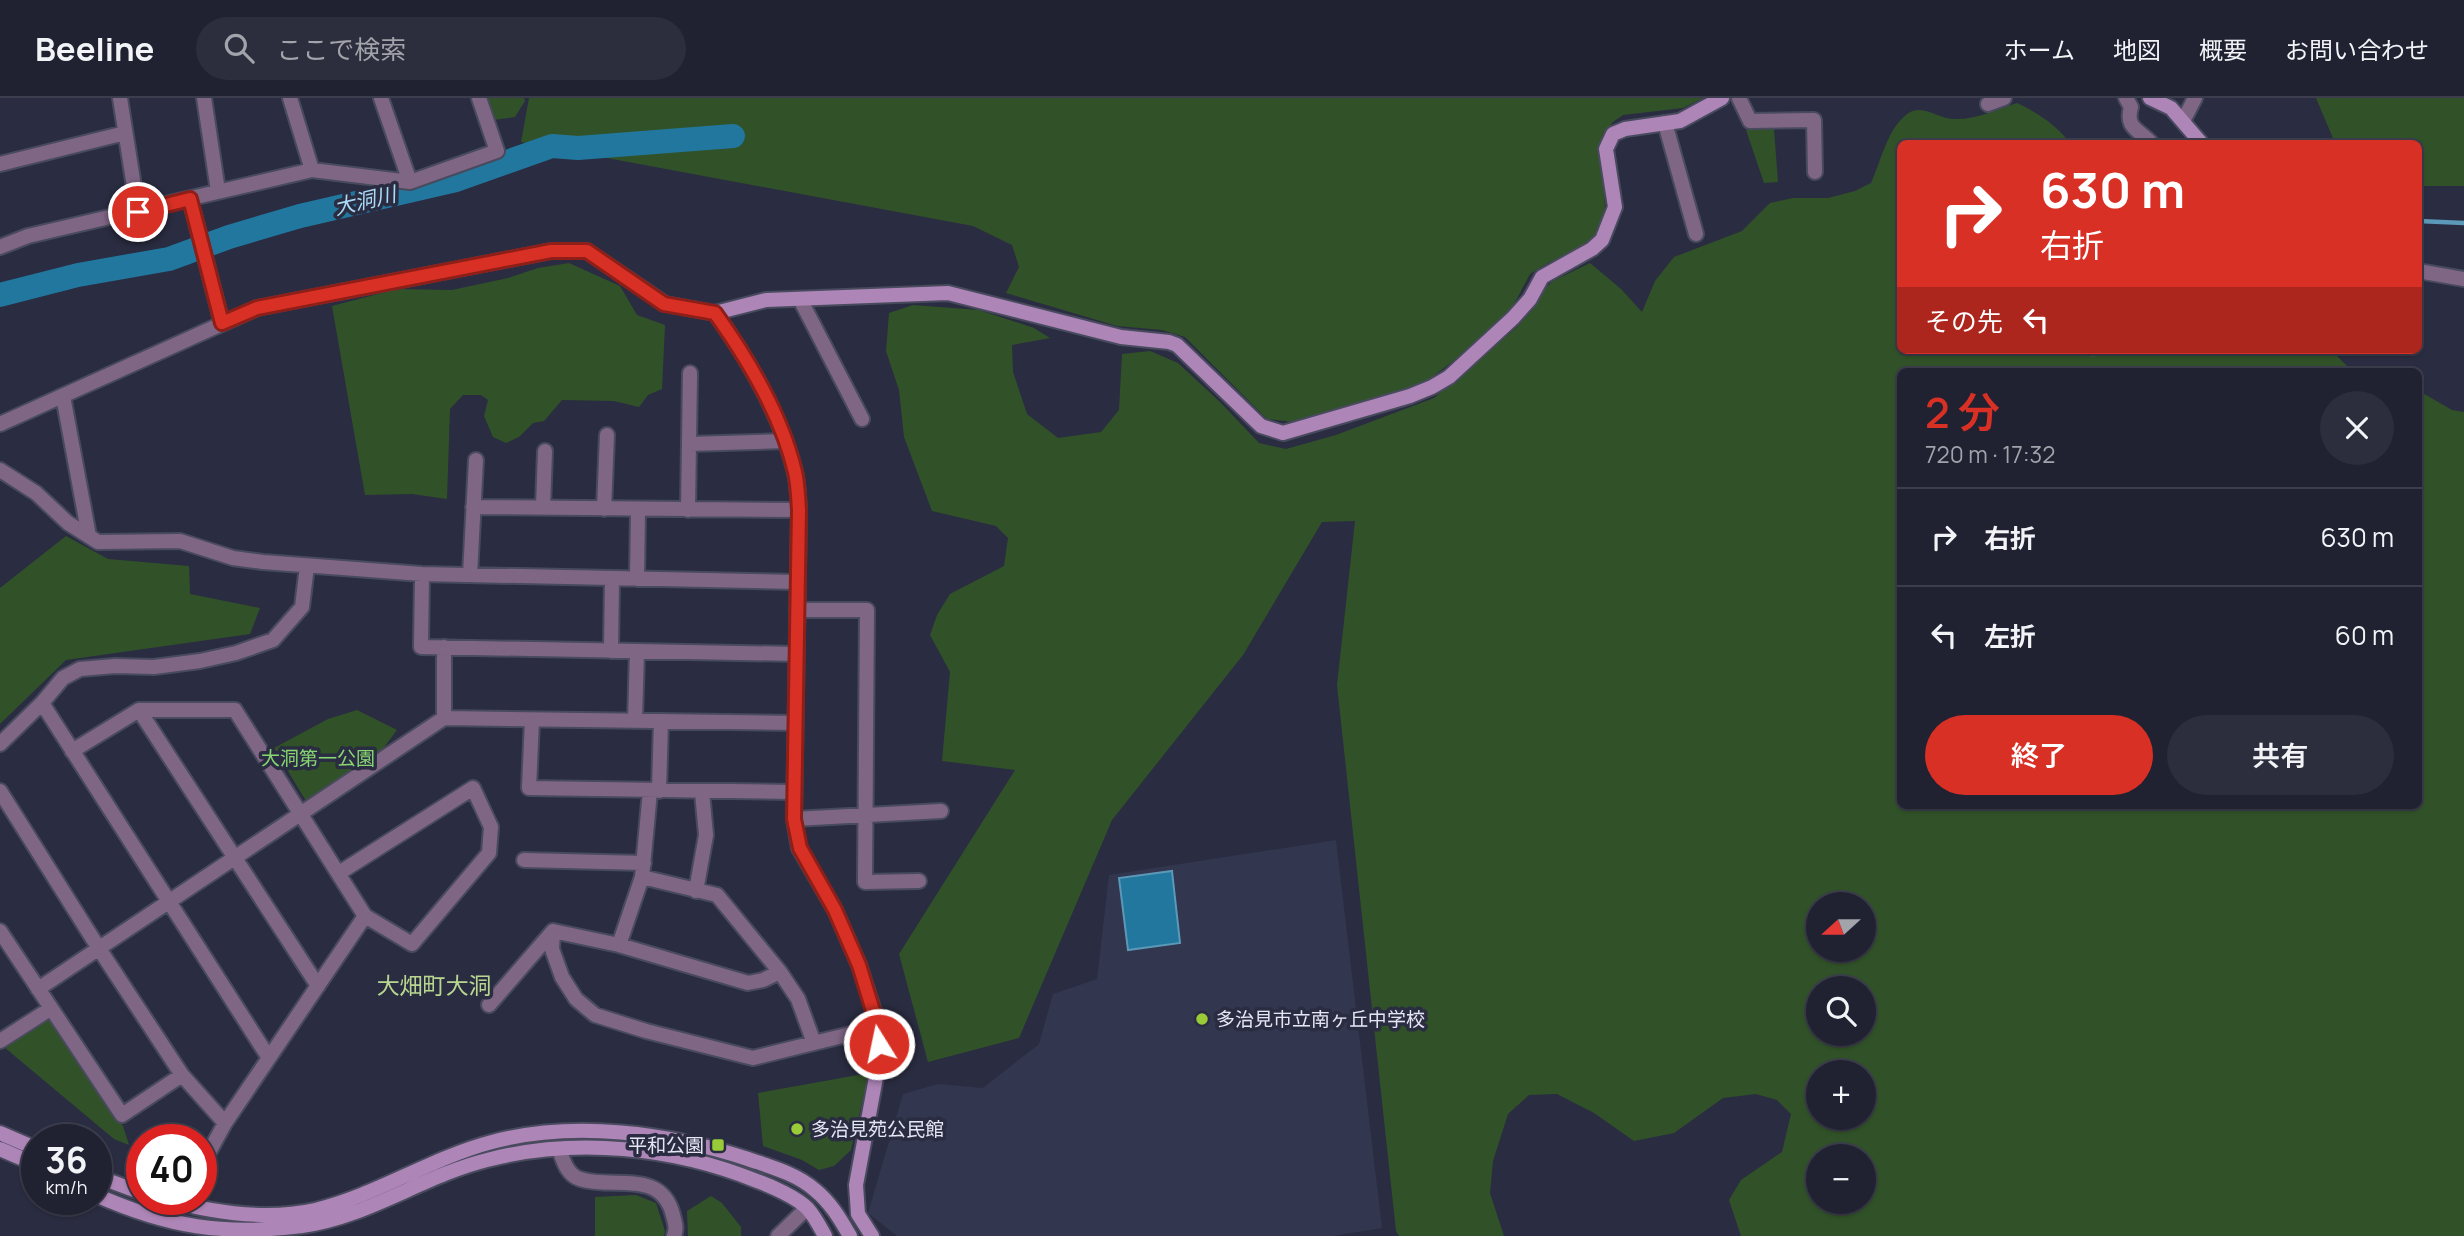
<!DOCTYPE html>
<html lang="ja">
<head>
<meta charset="utf-8">
<style>
  :root { --surface:#202131; --page:#2d2e3d; --text:#f1f3f6; --muted:#a2a3ab; --line:#3d3e4d; --accent:#d93025 }
  body { margin:0; font-family:Manrope,"Noto Sans JP",sans-serif; background:var(--page); color:var(--text); height:100vh; display:flex; flex-direction:column; font-size:26px; white-space:nowrap }
  * { box-sizing:border-box; margin:0 }
  p { font-size:23px; color:var(--muted) }
  .icon { flex:none; width:38px; height:38px; fill:none; stroke:currentColor; stroke-width:2; stroke-linecap:round; stroke-linejoin:round }
  .map { position:relative; flex:1; overflow:hidden }
  .details { position:absolute; left:1897px; top:270px; width:525px; height:441px; display:flex; flex-direction:column; background:var(--surface); border-radius:10px; box-shadow:0 2px 5px #0004,0 0 0 2px var(--line) }
  .details>* { flex:none }
  .hud { position:absolute; left:1897px; top:42px; width:525px; height:214px; border-radius:10px; box-shadow:0 2px 5px #0004,0 0 0 2px var(--line); background:#d93025; color:#fff; overflow:hidden }
  .needle { width:46px; rotate:249deg }
  .controls { position:absolute; left:1806px; top:794px; display:grid; gap:14px }
  .controls a { display:grid; place-items:center; width:70px; height:70px; border-radius:50%; background:var(--surface); box-shadow:0 2px 5px #0004,0 0 0 2px var(--line); font-size:35px }
  .speed { position:absolute; left:21px; top:1026px; display:flex; gap:14px; font-size:35px; font-weight:700; text-align:center }
  .speed>* { display:grid; place-content:center; width:91px; height:91px; border-radius:50%; background:var(--surface); box-shadow:0 2px 5px #0004,0 0 0 2px var(--line); line-height:1 }
  .speed small { font-size:18px; font-weight:400 }
  .speed .limit { border:10px solid #d22; background:#fff; color:#111 }
  .pin { position:absolute; display:grid; place-items:center; width:60px; height:60px; color:#fff; margin:-30px; border:4px solid #fff; border-radius:50%; box-shadow:0 2px 7px #0007 }
  .me { position:absolute; width:77px; margin:-38px; rotate:350deg; stroke-linejoin:round; filter:drop-shadow(0 0 5px #0008) }
  .turn { display:flex; align-items:center; gap:24px; height:147px; padding:0 28px; font-size:32px }
  .turn .icon { width:91px; height:91px; stroke-width:2.5 }
  .turn b { display:block; font-size:49px; line-height:60px }
  .then { display:flex; align-items:center; height:66px; padding:0 28px; background:#0003; gap:14px; font-size:26px }
  .round { display:grid; place-items:center; flex:none; width:74px; height:74px; border-radius:37px; background:var(--page) }
  .head { display:flex; align-items:center; justify-content:space-between; height:119px; padding:0 28px }
  h1 { font-size:42px; font-weight:600; line-height:52px; color:var(--accent) }
  .button { display:flex; gap:14px; margin-top:auto; padding:14px 28px }
  .button a { flex:1; height:80px; border-radius:42px; background:var(--accent); color:#fff; font-size:28px; font-weight:600; line-height:80px; text-align:center }
  .button a+a { background:var(--page); color:var(--text) }
  ul { padding:0; list-style:none }
  li { display:flex; align-items:center; gap:21px; height:98px; padding:0 28px; border-top:2px solid var(--line) }
  li div { flex:1 }
  li b { display:block; font-size:26px }
  li em { font-style:normal }
  header { display:flex; align-items:center; gap:42px; box-sizing:border-box; height:98px; padding:0 35px; background:var(--surface); border-bottom:2px solid var(--line) }
  header strong { font-size:33px }
  nav { display:flex; gap:38px; margin-inline-start:auto; font-size:24px }
  .search { width:490px; height:63px; background:var(--page); display:flex; align-items:center; gap:18px; box-sizing:border-box; padding:0 24px; border-radius:38px; color:var(--muted); font-size:26px }
  .map>svg:first-child { display:block }
  .built { fill:#32364f }
  .green { fill:#315228; fill-rule:evenodd }
  .water { fill:#22779f; stroke:#5c98b8; stroke-width:2 }
  .lines { fill:none; stroke-linecap:round; stroke-linejoin:round }
  .stream { stroke:#5c98b8; stroke-width:4.5 }
  .river { stroke:#22779f; stroke-width:24 }
  .street-casing { stroke:#484a5e; stroke-width:18 }
  .secondary-casing { stroke:#484a5e; stroke-width:18 }
  .street { stroke:#806685; stroke-width:14 }
  .secondary { stroke:#ae85b7; stroke-width:14 }
  .route-casing { stroke:#8d1f18; stroke-width:18 }
  .route { stroke:#d93025; stroke-width:12 }
  .poi-dot { fill:#98cb37; stroke:#2a2c41; stroke-width:2.5 }
  .labels { text-anchor:middle; stroke-width:7; stroke-linejoin:round; paint-order:stroke }
  .park-label { font-size:19px; fill:#87d672; stroke:#2a2c41 }
  .poi-label { font-size:19px; fill:#e4e6f4; stroke:#2a2c41; text-anchor:start }
  .water-label { font-size:21px; font-style:italic; fill:#abdaf5; stroke:#2a2c41 }
  .quarter-label { font-size:23px; fill:#b8d68f; stroke:#2a2c41 }
</style>
</head>
<body>
<header>
<strong>Beeline</strong>
<div class="search"><svg class="icon" aria-label="search" viewBox="0 0 24 24"><circle cx="10" cy="10" r="6"/><path d="M15 15l6 6"/></svg>ここで検索</div>
<nav><a>ホーム</a><a>地図</a><a>概要</a><a>お問い合わせ</a></nav>
</header>
<div class="map">
<svg width="2464" height="1138" viewBox="0 0 2464 1138">
  <rect width="100%" height="100%" fill="#2a2c41"/>
  <path class="built" d="M 1336,742 L 1382,1130 L 1333,1138 L 897,1138 L 868,1115 L 903,996 L 938,986 L 983,990 L 1039,946 L 1053,896 L 1097,881 L 1109,777 Z"/>
  <path class="green" d="M 483,0 L 524,0 L 525,3 L 515,19 L 493,22 Z
    M 529,0 L 1703,0 L 1683,10 L 1623,17 L 1613,24 L 1602,38 L 1605,113 L 1604,123 L 1594,139 L 1577,153 L 1548,165 L 1530,176 L 1512,210 L 1456,261 L 1428,282 L 1403,293 L 1294,324 L 1267,321 L 1185,239 L 1162,232 L 1117,228 L 1006,195 L 1019,169 L 1012,147 L 973,128 L 521,44 Z
    M 2316,0 L 2464,0 L 2464,88 L 2419,88 L 2418,46 L 2335,45 Z
    M 2017,5 C 2038,15 2056,27 2070,45 L 1900,46 L 1900,252 L 2335,252 L 2334,255 L 2352,273 L 1900,273 L 1900,707 L 2418,707 L 2419,293 L 2452,312 L 2464,314 L 2464,1138 L 1741,1138 L 1729,1102 L 1741,1082 L 1782,1054 L 1791,1016 L 1777,1002 L 1756,996 L 1723,1000 L 1674,1035 L 1634,1043 L 1594,1015 L 1557,996 L 1529,997 L 1508,1016 L 1493,1063 L 1490,1095 L 1504,1138 L 1399,1138 L 1396,1133 L 1337,587 L 1355,423 L 1322,424 L 1243,557 L 1112,722 L 1019,940 L 928,964 L 899,856 L 1015,672 L 942,663 L 950,574 L 930,537 L 937,517 L 950,496 L 1004,468 L 1008,440 L 996,428 L 932,413 L 904,339 L 899,292 L 886,253 L 889,215 L 913,207 L 979,212 L 1034,230 L 1050,240 L 1012,247 L 1013,274 L 1027,316 L 1058,340 L 1101,334 L 1119,312 L 1122,256 L 1150,253 L 1178,265 L 1220,304 L 1259,345 L 1286,351 L 1336,337 L 1434,300 L 1516,230 L 1532,212 L 1543,192 L 1553,183 L 1590,165 L 1621,191 L 1642,214 L 1655,183 L 1674,159 L 1742,133 L 1770,105 L 1793,100 L 1828,100 L 1855,93 L 1871,85 C 1881,63 1887,32 1906,17 C 1922,4 1937,21 1953,21 C 1975,22 1997,12 2017,5 ZM 1818,807 L 1864,807 L 1864,852 L 1818,852 ZM 1818,891 L 1864,891 L 1864,936 L 1818,936 ZM 1818,975 L 1864,975 L 1864,1020 L 1818,1020 ZM 1818,1059 L 1864,1059 L 1864,1104 L 1818,1104 Z
    M 1774,31 L 1778,84 L 1764,85 L 1746,32 Z
    M 569,165 L 620,188 L 637,217 L 665,227 L 662,291 L 648,297 L 639,309 L 614,303 L 562,302 L 544,323 L 533,325 L 519,339 L 506,345 L 493,339 L 484,318 L 488,302 L 481,297 L 463,297 L 450,311 L 447,401 L 412,396 L 365,397 L 332,208 L 397,191 L 452,192 L 508,180 L 538,170 Z
    M 66,438 L 108,461 L 189,468 L 190,496 L 260,510 L 250,536 L 66,562 L 0,626 L 0,490 Z
    M 357,612 L 397,632 L 382,652 L 306,703 L 274,650 L 328,621 Z
    M 43,922 L 54,924 L 123,1028 L 129,1047 L 114,1041 L 4,949 Z
    M 869,975 L 851,1052 L 834,1068 L 819,1072 L 802,1062 L 763,1048 L 758,995 Z
    M 636,1097 L 656,1105 L 665,1133 L 664,1138 L 595,1138 L 595,1099 Z
    M 711,1098 L 722,1105 L 741,1129 L 741,1138 L 688,1138 L 687,1113 Z"/>
  <path class="water" d="M 1172,773 L 1180,845 L 1128,852 L 1119,780 Z"/>
  <g class="lines">
    <path class="stream" d="M 2418,123 L 2464,125
      M 2039,252 L 2093,256 L 2134,252"/>
    <path class="river" d="M 0,197 L 78,177 L 169,161 L 229,139 L 300,118 L 456,82 L 552,48 L 578,50 L 733,38"/>
    <defs>
      <path id="street" d="M 120,0 L 138,114
        M 204,0 L 218,93
        M 290,0 L 312,72
        M 381,0 L 410,84
        M 1739,0 L 1750,23 L 1814,22 L 1815,74
        M 2126,0 L 2131,9 C 2125,31 2139,31 2152,46
        M 1988,6 L 2004,0
        M 2183,23 L 2195,0
        M 1665,25 L 1696,136
        M 0,66 L 125,35
        M 190,101 L 222,225
        M 0,149 L 28,138 L 312,72 L 410,84 L 497,53 L 479,0
        M 2418,173 L 2464,181
        M 800,201 L 862,321
        M 63,298 L 89,438
        M 0,326 L 257,210 L 551,153
        M 689,346 L 784,343
        M 0,372 L 36,395 L 68,425 L 98,444 L 180,443 L 233,460 L 263,464 L 422,476 L 796,484
        M 473,409 L 799,412
        M 543,409 L 545,353
        M 604,411 L 607,337
        M 688,412 L 690,275
        M 422,476 L 421,549 L 797,556
        M 470,477 L 476,362
        M 637,481 L 638,412
        M 797,512 L 867,512 L 865,784 L 919,783
        M 611,553 L 612,481
        M 42,605 L 269,960
        M 139,612 L 318,888
        M 444,620 L 444,549
        M 532,622 L 529,690 L 794,694
        M 635,623 L 637,553
        M 0,646 L 42,605 L 63,580 L 80,571 L 115,568 L 154,569 L 200,563 L 236,555 L 273,542 L 302,509 L 307,468
        M 72,653 L 139,612 L 235,612 L 365,818 L 412,846 L 489,755 L 491,729 L 473,690 L 339,775
        M 0,693 L 98,849 L 182,977 L 225,1025
        M 659,693 L 661,623
        M 794,721 L 941,713
        M 524,762 L 644,765
        M 642,779 L 717,797 L 780,874 L 798,901 L 814,945
        M 696,793 L 706,737 L 702,694
        M 0,833 L 122,1017 L 182,977
        M 553,833 L 552,851 L 562,879 L 576,901 L 595,917 L 646,933 L 753,960 L 879,929
        M 619,847 L 642,779 L 650,693
        M 38,891 L 444,620 L 795,625
        M 489,907 L 553,833 L 619,847 L 748,885 L 763,882 L 780,874
        M 0,943 L 50,911
        M 559,1051 C 563,1062 567,1077 580,1081 C 613,1092 661,1070 673,1117 C 675,1125 677,1130 674,1138
        M 201,1069 L 225,1025 L 365,818
        M 778,1138 L 807,1110"/>
      <path id="secondary" d="M 2150,0 L 2171,10 L 2202,46
        M 551,153 L 587,153 L 665,206 L 715,215 L 766,202 L 948,195 L 1121,239 L 1169,244 L 1177,247 L 1261,328 L 1283,335 L 1410,298 L 1432,289 L 1449,279 L 1513,220 L 1530,201 L 1542,179 L 1592,151 L 1602,142 L 1615,109 L 1606,51 L 1613,36 L 1625,31 L 1680,23 L 1722,0
        M 715,215 C 748,261 781,318 795,374 C 798,386 798,400 799,412 L 794,721 L 799,750 L 835,812 L 859,867 L 879,929 L 879,963 L 856,1087 L 858,1116 L 872,1138
        M 0,1035 L 37,1051
        M 0,1051 L 37,1067
        M 96,1078 L 142,1095
        M 96,1097 C 168,1129 224,1138 302,1128 C 368,1119 423,1078 487,1062 C 575,1039 673,1049 757,1083 C 771,1088 798,1100 808,1111 C 815,1119 820,1129 825,1138
        M 163,1101 C 210,1114 266,1123 315,1112 C 377,1097 431,1060 492,1044 C 574,1022 669,1035 748,1061 C 771,1069 797,1076 815,1092 C 831,1105 840,1121 850,1138"/>
    </defs>
    <use href="#street" class="street-casing"/>
    <use href="#secondary" class="secondary-casing"/>
    <use href="#street" class="street"/>
    <use href="#secondary" class="secondary"/>
  </g>
  <g class="lines">
    <defs>
      <path id="route" d="M 138,114 L 190,101 L 222,225 L 257,210 L 551,153 L 587,153 L 664,206 L 715,215 C 748,261 782,319 795,374 C 798,386 798,400 799,412 L 794,721 L 800,750 L 835,812 L 859,867 L 878,929 L 879,946"/>
    </defs>
    <use href="#route" class="route-casing"/>
    <use href="#route" class="route"/>
  </g>
  <g class="poi-dot">
    <circle cx="1202" cy="921" r="7"/>
    <circle cx="797" cy="1031" r="7"/>
    <rect x="711" y="1040" width="14" height="14" rx="3.5"/>
  </g>
  <g class="labels">
    <g class="park-label">
      <text x="318" y="667">大洞第一公園</text>
    </g>
    <g class="poi-label">
      <text x="1216" y="928">多治見市立南ヶ丘中学校</text>
      <text x="811" y="1038">多治見苑公民館</text>
      <text x="704" y="1054" text-anchor="end">平和公園</text>
    </g>
    <g class="water-label">
      <text transform="translate(365 103) rotate(-13)" y="7">大洞川</text>
    </g>
    <g class="quarter-label">
      <text x="434" y="896">大畑町大洞</text>
    </g>
  </g>
</svg>
<div class="controls">
<a><svg class="needle" viewBox="-14 -14 28 28"><path d="M0-13l5 13h-10z" fill="#e53935"/><path d="M0 13l5-13h-10z" fill="#a2a3ab"/></svg></a>
<a><svg class="icon" aria-label="search" viewBox="0 0 24 24"><circle cx="10" cy="10" r="6"/><path d="M15 15l6 6"/></svg></a>
<a>+</a>
<a>−</a>
</div>
<div class="speed"><div>36<small>km/h</small></div><div class="limit">40</div></div>
<div class="pin" style="left:138px;top:114px;background:#d93025"><svg class="icon" aria-label="arrive" viewBox="0 0 24 24"><path d="M6 21V4h12l-3 4 3 4H6"/></svg></div>
<svg class="me" style="left:879px;top:946px" viewBox="-20 -20 40 40"><circle r="17" fill="#d93025" stroke="#fff" stroke-width="3"/><path d="M0-11L8 9 0 5-8 9z" fill="#fff"/></svg>
<div class="hud">
<div class="turn"><svg class="icon" aria-label="right" viewBox="0 0 24 24"><path d="M7 20v-9h11M14 6l5 5-5 5"/></svg><div><b>630 m</b>右折</div></div>
<div class="then">その先<svg class="icon" aria-label="left" viewBox="0 0 24 24"><path d="M17 20v-9H6M10 6l-5 5 5 5"/></svg></div>
</div>
<section class="details">
<div class="head"><div><h1>2 分</h1><p>720 m · 17:32</p></div><a class="round"><svg class="icon" aria-label="close" viewBox="0 0 24 24"><path d="M6 6l12 12M18 6L6 18"/></svg></a></div>
<ul>
<li><svg class="icon" aria-label="right" viewBox="0 0 24 24"><path d="M7 20v-9h11M14 6l5 5-5 5"/></svg><div><b>右折</b></div><em>630 m</em></li>
<li><svg class="icon" aria-label="left" viewBox="0 0 24 24"><path d="M17 20v-9H6M10 6l-5 5 5 5"/></svg><div><b>左折</b></div><em>60 m</em></li>
</ul>
<div class="button"><a>終了</a><a>共有</a></div>
</section>
</div>
</body>
</html>
